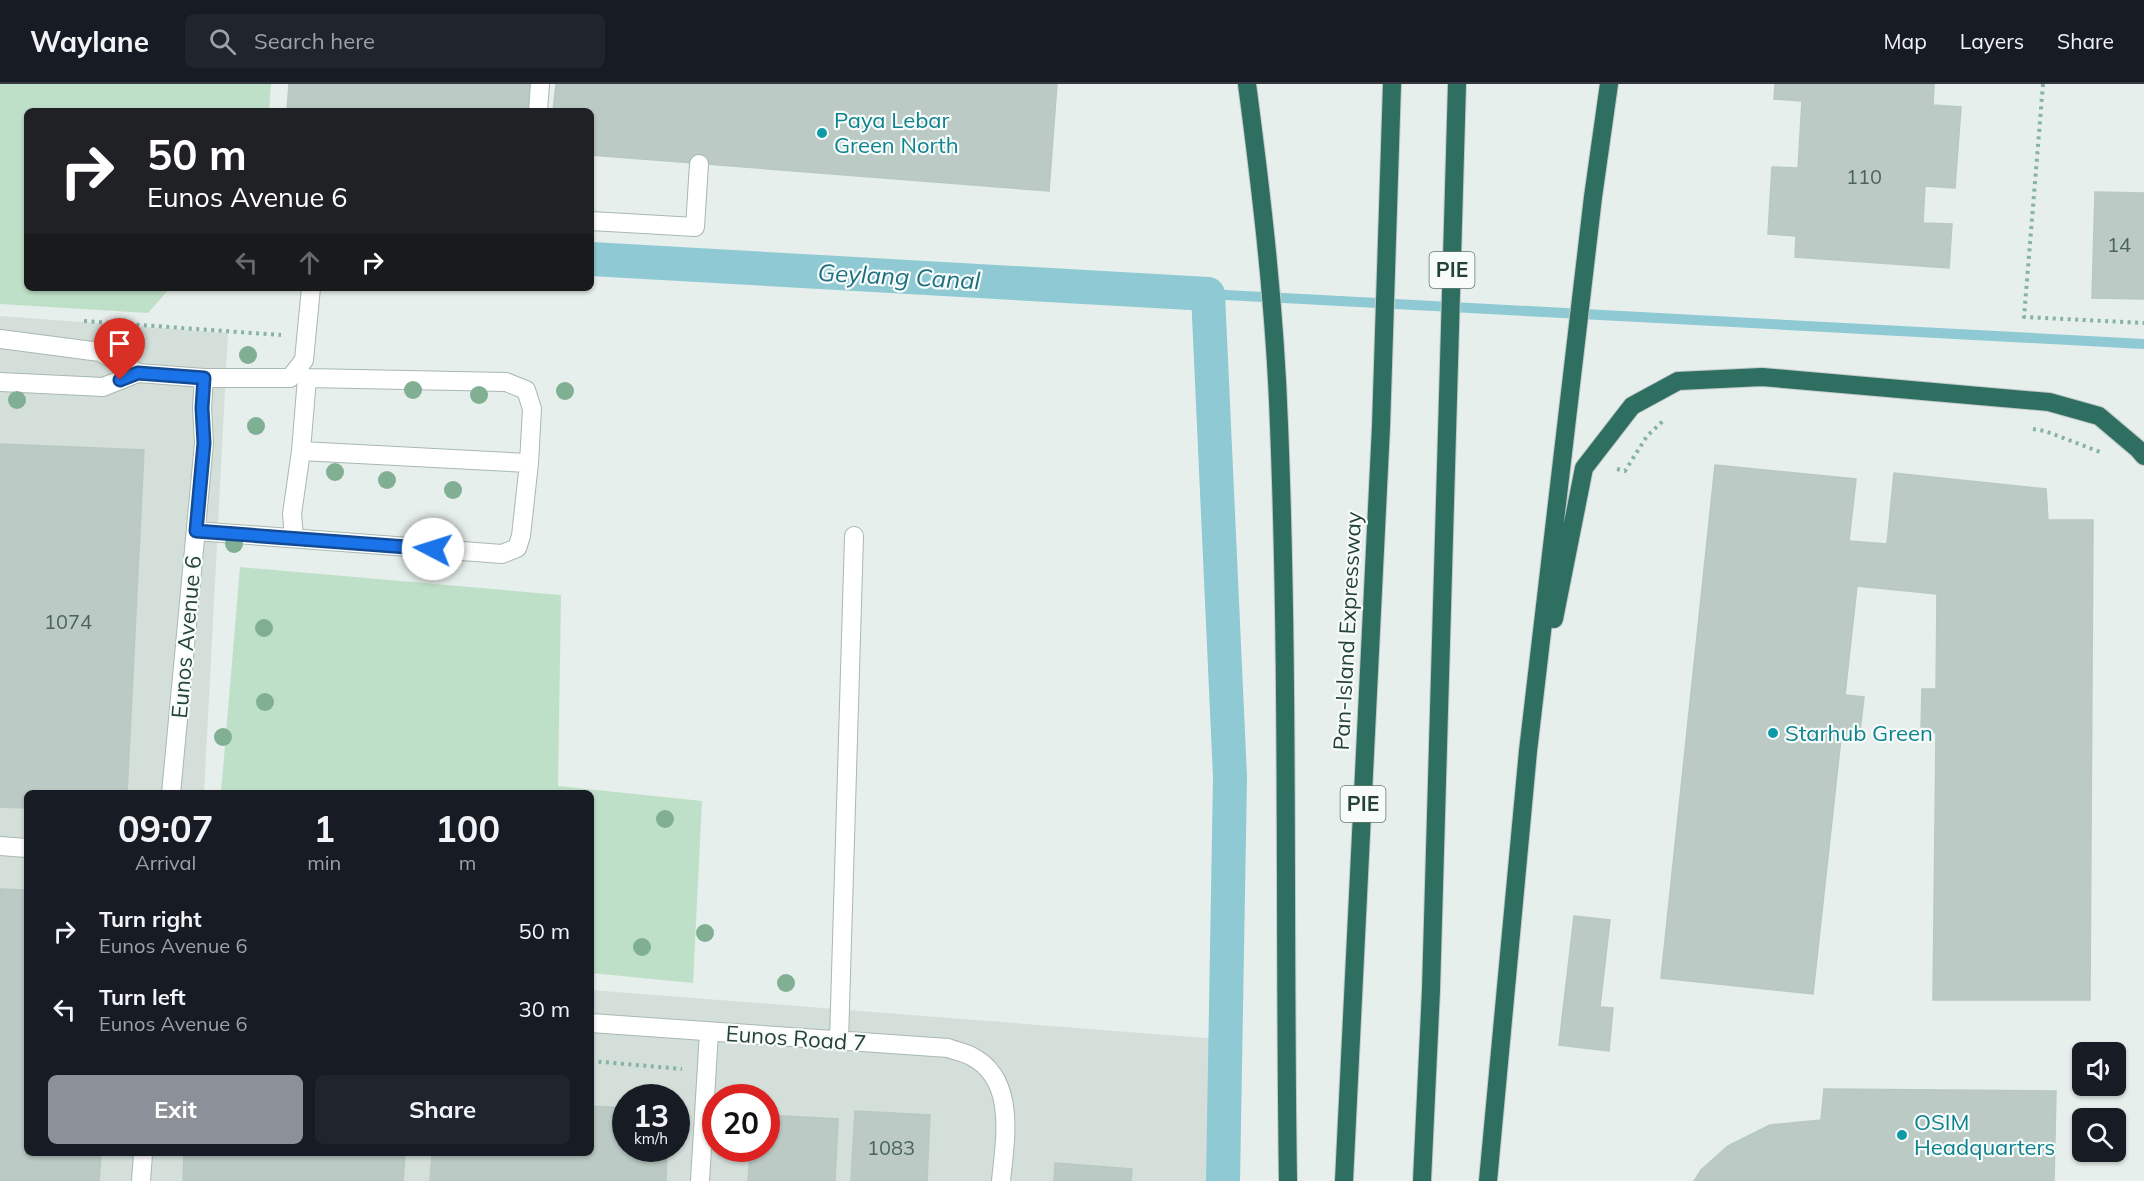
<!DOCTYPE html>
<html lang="en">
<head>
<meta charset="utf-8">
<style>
  :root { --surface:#171b24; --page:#20242c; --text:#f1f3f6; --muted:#9ea1a6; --line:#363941; --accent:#8c9099 }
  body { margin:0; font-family:Mulish,sans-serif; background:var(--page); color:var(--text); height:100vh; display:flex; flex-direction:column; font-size:22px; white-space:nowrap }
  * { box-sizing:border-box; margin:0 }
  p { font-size:20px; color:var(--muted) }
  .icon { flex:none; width:33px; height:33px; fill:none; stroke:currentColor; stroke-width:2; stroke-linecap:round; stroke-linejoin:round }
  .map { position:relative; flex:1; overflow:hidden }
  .panel { position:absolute; left:24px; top:706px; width:570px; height:366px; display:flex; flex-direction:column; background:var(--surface); border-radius:9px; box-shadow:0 2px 4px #0004 }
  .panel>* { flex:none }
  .top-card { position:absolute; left:24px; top:24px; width:570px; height:183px; border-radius:9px; box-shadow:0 2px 4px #0004; background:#202124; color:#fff; overflow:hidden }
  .tools { position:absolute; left:2072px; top:958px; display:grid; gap:12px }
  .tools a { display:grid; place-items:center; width:54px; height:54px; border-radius:9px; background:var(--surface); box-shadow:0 2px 4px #0004; font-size:30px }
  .speed { position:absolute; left:612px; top:1000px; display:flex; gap:12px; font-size:30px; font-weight:700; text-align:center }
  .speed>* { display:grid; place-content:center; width:78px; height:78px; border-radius:50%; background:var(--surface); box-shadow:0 2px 4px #0004; line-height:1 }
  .speed small { font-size:15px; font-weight:400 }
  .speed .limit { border:9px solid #d22; background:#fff; color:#111 }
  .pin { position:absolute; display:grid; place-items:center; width:51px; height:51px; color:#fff; margin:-62px -26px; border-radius:50% 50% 50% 0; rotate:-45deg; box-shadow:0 0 6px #0007 }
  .pin .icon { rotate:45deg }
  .me { position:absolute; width:66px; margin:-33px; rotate:275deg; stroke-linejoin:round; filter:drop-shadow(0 0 4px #0008) }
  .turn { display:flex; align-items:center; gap:21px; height:126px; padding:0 24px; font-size:27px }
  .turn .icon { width:78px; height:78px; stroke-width:2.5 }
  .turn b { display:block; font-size:42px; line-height:51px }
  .lanes { display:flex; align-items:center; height:57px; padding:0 24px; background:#0003; justify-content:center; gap:30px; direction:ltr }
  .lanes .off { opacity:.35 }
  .eta { display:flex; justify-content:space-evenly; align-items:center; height:102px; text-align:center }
  .eta b { font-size:36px; font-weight:700; line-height:42px }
  .action { display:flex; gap:12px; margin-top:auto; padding:12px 24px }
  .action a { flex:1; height:69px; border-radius:9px; background:var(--accent); color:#fff; font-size:24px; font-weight:700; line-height:69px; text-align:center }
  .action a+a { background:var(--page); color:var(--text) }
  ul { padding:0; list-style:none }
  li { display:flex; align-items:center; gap:18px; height:78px; padding:0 24px }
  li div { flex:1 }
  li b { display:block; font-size:22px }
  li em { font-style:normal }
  header { display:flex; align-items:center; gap:36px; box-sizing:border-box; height:84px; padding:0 30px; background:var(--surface); border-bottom:2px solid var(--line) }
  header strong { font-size:28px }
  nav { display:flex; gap:33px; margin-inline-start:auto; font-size:21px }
  .search { width:420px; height:54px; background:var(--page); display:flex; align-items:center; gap:15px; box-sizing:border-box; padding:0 21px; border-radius:9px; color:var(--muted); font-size:22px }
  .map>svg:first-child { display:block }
  .built { fill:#d4dfda; fill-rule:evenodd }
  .green { fill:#bfe0c8 }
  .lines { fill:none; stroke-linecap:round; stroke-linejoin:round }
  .stream { stroke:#8ec9d4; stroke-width:10 }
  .canal { stroke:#8ec9d4; stroke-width:34 }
  .building { fill:#bbcac4; stroke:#b8c9c2; stroke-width:1.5 }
  .service-casing { stroke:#a8b8b2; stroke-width:20 }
  .motorway-casing { stroke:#c2cac8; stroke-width:20 }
  .path { stroke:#86b3a5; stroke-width:4; stroke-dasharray:3 4.5; stroke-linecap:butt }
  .service { stroke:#fff; stroke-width:18 }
  .motorway { stroke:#2f6f62; stroke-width:18 }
  .tree { fill:#80af93 }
  .route-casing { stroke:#114b97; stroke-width:15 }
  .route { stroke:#1a73e8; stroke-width:10 }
  .culture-dot { fill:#0f9aa8; stroke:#f7fbf9; stroke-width:2 }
  .labels { text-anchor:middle; stroke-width:4.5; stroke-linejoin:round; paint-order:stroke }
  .number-label { font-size:20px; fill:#4a645c }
  .shield { fill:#f7fbf9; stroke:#637a73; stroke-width:1.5 }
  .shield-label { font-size:21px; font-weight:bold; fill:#24423a }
  .culture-label { font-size:22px; fill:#0d838f; stroke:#f7fbf9; text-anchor:start }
  .street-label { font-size:22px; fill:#24423a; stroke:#f7fbf9 }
  .water-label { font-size:24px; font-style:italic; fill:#1c6f80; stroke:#f7fbf9 }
</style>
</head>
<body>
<header>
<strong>Waylane</strong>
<div class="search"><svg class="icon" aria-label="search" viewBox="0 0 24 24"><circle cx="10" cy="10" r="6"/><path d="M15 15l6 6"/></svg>Search here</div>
<nav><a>Map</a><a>Layers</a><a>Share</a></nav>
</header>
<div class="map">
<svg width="2144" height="1097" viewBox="0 0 2144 1097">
  <rect width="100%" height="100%" fill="#e6efeb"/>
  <path class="built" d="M 0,232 L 228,249 L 204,709 L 27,710 L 27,1070 L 591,1070 L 591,906 L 1218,955 L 1208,1097 L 0,1097 ZM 626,1014 L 676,1014 L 676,1065 L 626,1065 ZM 716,1014 L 766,1014 L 766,1065 L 716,1065 Z"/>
  <path class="green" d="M 0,0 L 271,0 L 269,27 L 27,27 L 27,204 L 170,204 L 148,229 L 0,220 Z
    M 240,483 L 561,511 L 558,702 L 702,717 L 693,899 L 591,889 L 591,710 L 221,709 Z"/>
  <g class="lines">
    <path class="stream" d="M 1208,210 L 2144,260"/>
    <path class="canal" d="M 591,175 L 1208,210 L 1230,693 L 1223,1097"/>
  </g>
  <path class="building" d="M 289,0 L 534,0 L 532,27 L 287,27 Z
    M 556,0 L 1057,0 L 1049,107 L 591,71 L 591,27 L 553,27 Z
    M 1775,0 L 1934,0 L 1933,21 L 1961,23 L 1955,104 L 1925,102 L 1923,139 L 1952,140 L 1949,184 L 1795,173 L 1796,152 L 1768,150 L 1772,83 L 1798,84 L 1802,17 L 1774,15 Z
    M 2095,108 L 2144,109 L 2144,215 L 2092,214 Z
    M 0,360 L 144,366 L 127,710 L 27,710 L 27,724 L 0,723 Z
    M 1715,381 L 1856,395 L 1849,457 L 1887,460 L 1894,389 L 2046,405 L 2048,436 L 2093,436 L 2090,916 L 1933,916 L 1936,649 L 1921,648 L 1922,605 L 1936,605 L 1937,510 L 1857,502 L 1845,611 L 1864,613 L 1859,656 L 1841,654 L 1813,910 L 1661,894 Z
    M 0,805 L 27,806 L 27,1070 L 101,1070 L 99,1097 L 0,1097 Z
    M 1574,832 L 1610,836 L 1600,923 L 1613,924 L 1609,967 L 1559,961 Z
    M 1824,1005 L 2056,1007 L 2054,1097 L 1694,1097 L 1701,1086 L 1728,1062 L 1770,1041 L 1821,1036 Z
    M 591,1022 L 626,1024 L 626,1065 L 667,1065 L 666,1097 L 430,1097 L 432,1070 L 591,1070 Z
    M 855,1027 L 930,1031 L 927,1097 L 851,1097 Z
    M 766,1031 L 838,1035 L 835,1097 L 748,1097 L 750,1065 L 766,1065 Z
    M 184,1070 L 405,1070 L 403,1097 L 183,1097 Z
    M 1055,1079 L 1132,1085 L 1131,1097 L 1054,1097 Z"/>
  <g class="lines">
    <defs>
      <path id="service" d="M 538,27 L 540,0
        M 591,137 L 695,143 L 699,80
        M 0,255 L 100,268 L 138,289
        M 290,294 L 304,276 L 311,204
        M 0,298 L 103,303 L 138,289 L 204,294 L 290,294
        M 301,367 L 529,379
        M 196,447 L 502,470 L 517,464 L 521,452 L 529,379 L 532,325 L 526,306 L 506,298 L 307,294 L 301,367 L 292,430 L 294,453
        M 171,710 L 204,359 L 202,324 L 204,294
        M 0,762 L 27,764
        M 591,939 L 948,964 C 955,967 964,968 971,972 C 1017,995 1005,1056 1001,1097
        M 839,957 L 854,452
        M 141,1097 L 143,1070
        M 700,1097 L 709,948"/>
      <path id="motorway" d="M 1247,0 C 1262,113 1275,226 1279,341 C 1289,593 1284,845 1288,1097
        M 1554,535 L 1584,384 L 1632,322 L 1678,297 L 1762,293 L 2049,318 L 2099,332 L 2138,365 L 2144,372
        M 1344,1097 L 1381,343 L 1392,0
        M 1422,1097 L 1431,906 L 1457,0
        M 1488,1097 L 1528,667 L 1593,113 L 1609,0"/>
    </defs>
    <use href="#service" class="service-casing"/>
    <use href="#motorway" class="motorway-casing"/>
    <path class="path" d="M 2043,0 L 2024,233 L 2144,239
      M 84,237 L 281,251
      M 2033,345 L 2045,347 L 2100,368
      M 1617,385 L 1625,387 L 1647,352 L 1664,336
      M 591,977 L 682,985"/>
    <use href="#service" class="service"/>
    <use href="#motorway" class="motorway"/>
  </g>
  <g class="tree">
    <circle cx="248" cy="271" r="9"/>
    <circle cx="413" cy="306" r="9"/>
    <circle cx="565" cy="307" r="9"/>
    <circle cx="479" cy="311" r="9"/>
    <circle cx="17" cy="316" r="9"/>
    <circle cx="256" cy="342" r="9"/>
    <circle cx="335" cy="388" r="9"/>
    <circle cx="387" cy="396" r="9"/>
    <circle cx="453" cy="406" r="9"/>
    <circle cx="234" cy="460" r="9"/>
    <circle cx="264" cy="544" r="9"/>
    <circle cx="265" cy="618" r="9"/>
    <circle cx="223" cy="653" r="9"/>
    <circle cx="665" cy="735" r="9"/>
    <circle cx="705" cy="849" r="9"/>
    <circle cx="642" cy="863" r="9"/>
    <circle cx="786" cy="899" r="9"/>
  </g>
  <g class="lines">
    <defs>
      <path id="route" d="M 120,296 L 138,289 L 204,294 L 202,324 L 204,359 L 196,447 L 433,465"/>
    </defs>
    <use href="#route" class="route-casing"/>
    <use href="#route" class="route"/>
  </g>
  <g class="culture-dot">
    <circle cx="822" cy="49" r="6"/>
    <circle cx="1773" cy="649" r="6"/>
    <circle cx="1902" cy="1051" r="6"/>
  </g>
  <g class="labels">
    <g class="number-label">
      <text x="1864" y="100">110</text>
      <text x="2119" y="168">14</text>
      <text x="68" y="545">1074</text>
      <text x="891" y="1071">1083</text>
    </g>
    <g class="shield">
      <rect x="1429.5" y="168" width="45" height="36" rx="4.5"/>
      <rect x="1340.5" y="702" width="45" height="36" rx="4.5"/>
    </g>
    <g class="shield-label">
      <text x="1452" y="193">PIE</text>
      <text x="1363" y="727">PIE</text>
    </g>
    <g class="culture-label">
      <text x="834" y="44">Paya Lebar<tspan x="834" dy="25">Green North</tspan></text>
      <text x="1785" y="657">Starhub Green</text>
      <text x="1914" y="1046">OSIM<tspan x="1914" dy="25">Headquarters</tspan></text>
    </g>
    <g class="street-label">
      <text transform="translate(1347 547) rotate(-87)" y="8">Pan-Island Expressway</text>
      <text transform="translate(186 553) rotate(-85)" y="8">Eunos Avenue 6</text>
      <text transform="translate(796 954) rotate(4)" y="8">Eunos Road 7</text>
    </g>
    <g class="water-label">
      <text transform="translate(899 193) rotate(3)" y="8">Geylang Canal</text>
    </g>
  </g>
</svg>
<div class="tools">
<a><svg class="icon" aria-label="sound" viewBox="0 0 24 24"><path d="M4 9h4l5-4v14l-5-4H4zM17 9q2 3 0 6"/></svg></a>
<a><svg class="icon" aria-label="search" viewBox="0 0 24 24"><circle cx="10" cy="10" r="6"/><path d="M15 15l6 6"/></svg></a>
</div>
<div class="speed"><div>13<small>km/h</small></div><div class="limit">20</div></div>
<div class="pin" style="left:120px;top:296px;background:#d93025"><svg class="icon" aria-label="arrive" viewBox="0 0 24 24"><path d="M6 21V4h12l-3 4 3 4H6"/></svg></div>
<svg class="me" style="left:433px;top:465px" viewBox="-20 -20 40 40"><circle r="19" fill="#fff"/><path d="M0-13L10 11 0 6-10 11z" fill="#1a73e8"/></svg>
<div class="top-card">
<div class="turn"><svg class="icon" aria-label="right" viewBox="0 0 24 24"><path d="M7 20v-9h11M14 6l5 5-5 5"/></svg><div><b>50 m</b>Eunos Avenue 6</div></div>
<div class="lanes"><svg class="icon off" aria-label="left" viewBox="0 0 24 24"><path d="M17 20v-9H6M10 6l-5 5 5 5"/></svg><svg class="icon off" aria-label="ahead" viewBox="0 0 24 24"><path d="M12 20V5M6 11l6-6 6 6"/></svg><svg class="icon" aria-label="right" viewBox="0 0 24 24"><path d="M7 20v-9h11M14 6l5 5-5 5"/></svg></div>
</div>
<section class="panel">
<div class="eta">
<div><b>09:07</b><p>Arrival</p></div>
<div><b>1</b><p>min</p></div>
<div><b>100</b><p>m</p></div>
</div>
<ul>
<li><svg class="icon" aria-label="right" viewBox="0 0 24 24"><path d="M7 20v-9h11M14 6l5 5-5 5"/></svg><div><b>Turn right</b><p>Eunos Avenue 6</p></div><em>50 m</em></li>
<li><svg class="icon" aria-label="left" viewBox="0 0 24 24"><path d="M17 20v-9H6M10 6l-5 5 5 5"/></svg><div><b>Turn left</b><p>Eunos Avenue 6</p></div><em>30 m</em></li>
</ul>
<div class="action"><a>Exit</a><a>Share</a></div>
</section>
</div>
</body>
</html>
